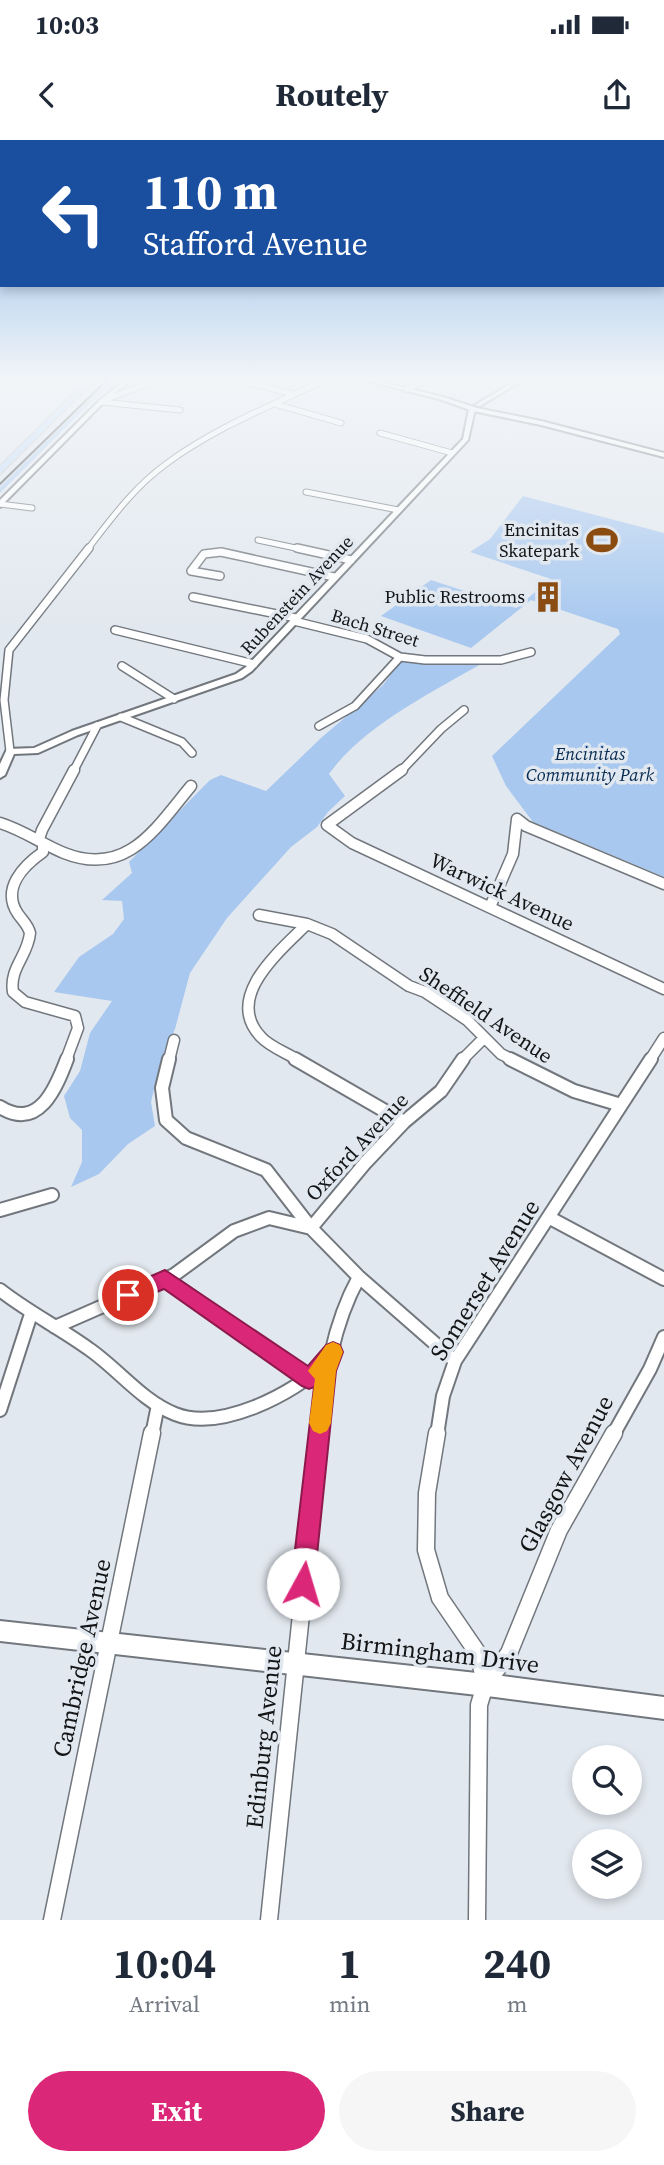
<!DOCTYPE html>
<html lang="en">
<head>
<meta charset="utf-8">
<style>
  :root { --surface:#fff; --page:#f6f6f7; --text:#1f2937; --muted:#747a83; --accent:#db2777 }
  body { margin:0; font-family:"Source Serif 4",serif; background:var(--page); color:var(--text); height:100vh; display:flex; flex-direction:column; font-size:26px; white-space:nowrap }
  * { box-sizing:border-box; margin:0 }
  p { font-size:23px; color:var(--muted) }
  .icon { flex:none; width:38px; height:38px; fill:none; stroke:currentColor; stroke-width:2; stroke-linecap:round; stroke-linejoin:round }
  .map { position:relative; height:1780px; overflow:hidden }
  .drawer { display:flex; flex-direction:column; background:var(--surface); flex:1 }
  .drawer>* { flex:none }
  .top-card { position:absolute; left:0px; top:0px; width:665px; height:147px; box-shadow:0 4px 10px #0003; background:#1a4fa0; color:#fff; overflow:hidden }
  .buttons { position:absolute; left:572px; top:1605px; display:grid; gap:14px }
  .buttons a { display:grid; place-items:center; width:70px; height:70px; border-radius:50%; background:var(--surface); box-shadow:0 4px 10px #0003; font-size:35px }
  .pin { position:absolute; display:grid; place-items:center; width:60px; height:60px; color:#fff; margin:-30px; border:4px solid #fff; border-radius:50%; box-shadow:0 2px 7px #0007 }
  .me { position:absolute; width:77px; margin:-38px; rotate:6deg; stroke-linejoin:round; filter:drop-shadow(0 0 5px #0008) }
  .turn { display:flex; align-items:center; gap:24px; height:147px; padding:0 28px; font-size:32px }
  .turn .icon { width:91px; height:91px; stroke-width:2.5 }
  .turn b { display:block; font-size:49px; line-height:60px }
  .eta { display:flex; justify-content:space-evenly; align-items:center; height:119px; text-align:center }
  .eta b { font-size:42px; font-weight:700; line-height:49px }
  .button { display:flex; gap:14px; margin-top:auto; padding:14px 28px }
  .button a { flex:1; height:80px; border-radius:42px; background:var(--accent); color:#fff; font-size:28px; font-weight:700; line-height:80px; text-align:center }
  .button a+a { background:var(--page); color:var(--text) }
  .status { display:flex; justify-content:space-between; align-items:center; height:49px; padding:0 35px; background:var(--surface); direction:ltr }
  .status svg { height:19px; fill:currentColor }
  header { display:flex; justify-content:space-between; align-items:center; height:91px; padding:0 28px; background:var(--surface); font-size:32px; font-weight:700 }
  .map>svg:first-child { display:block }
  .green { fill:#a8c8ef }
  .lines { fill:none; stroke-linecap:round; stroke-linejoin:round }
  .minor-far4-casing { stroke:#71777d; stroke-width:7 }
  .minor-far3-casing { stroke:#71777d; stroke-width:10 }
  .minor-far2-casing { stroke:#71777d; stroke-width:13 }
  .minor-far1-casing { stroke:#71777d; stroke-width:16 }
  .minor-casing { stroke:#71777d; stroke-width:19 }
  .tertiary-casing { stroke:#71777d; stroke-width:4 }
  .secondary-casing { stroke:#71777d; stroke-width:4 }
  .primary-casing { stroke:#c6c7c7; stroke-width:3 }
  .minor-far4 { stroke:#fff; stroke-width:5 }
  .minor-far3 { stroke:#fff; stroke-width:7 }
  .minor-far2 { stroke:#fff; stroke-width:10 }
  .minor-far1 { stroke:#fff; stroke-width:12 }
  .minor { stroke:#fff; stroke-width:16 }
  .tertiary { fill:#fff; fill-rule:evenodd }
  .secondary { fill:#fff; fill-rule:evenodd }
  .primary { fill:#bdd9fb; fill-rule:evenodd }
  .rail { stroke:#383a3d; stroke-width:2 }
  .route { fill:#db2777; stroke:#8e194d; stroke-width:2 }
  .slow { fill:#f59e0b }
  .labels { text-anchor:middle; stroke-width:7; stroke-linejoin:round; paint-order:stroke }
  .far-poi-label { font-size:18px; fill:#131517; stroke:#e2e8ef; text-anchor:end }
  .far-street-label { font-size:18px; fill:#131517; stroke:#e2e8ef }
  .far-park-label { font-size:18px; font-style:italic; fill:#072b51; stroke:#e2e8ef }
  .street-label { font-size:21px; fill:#131517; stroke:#e2e8ef }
  .near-street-label { font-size:24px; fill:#131517; stroke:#e2e8ef }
</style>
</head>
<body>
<div class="status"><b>10:03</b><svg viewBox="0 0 49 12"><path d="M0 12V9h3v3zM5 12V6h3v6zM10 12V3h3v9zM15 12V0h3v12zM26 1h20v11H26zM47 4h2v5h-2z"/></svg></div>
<header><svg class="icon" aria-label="back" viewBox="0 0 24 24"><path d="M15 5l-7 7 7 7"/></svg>Routely<svg class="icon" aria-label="share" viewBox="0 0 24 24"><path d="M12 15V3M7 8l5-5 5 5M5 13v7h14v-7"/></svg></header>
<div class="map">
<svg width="664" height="1780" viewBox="0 0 664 1780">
  <rect width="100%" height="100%" fill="#e2e8ef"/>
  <path class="green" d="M 110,239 L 119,239 L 101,252 L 0,353 L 0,347 Z
    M 523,356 L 664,393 L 664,737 L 533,682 L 506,646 L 492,616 L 620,494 L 618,489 L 531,460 L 471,508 L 381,476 L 431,440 L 516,468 L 551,439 L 470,412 L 490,399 Z
    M 401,521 L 481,524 C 432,552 362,587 329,634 L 345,656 L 328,672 L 317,687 L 291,707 L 227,778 L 190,833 L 175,889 L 161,920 L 151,962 L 155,986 L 128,1004 L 99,1034 L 71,1047 L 82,1022 L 82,990 L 70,978 L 64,956 L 80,931 L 90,893 L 112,861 L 54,852 L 79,817 L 113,794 L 124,779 L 122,761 L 102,760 L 132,733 L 129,722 L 210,640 L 221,635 L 266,651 L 321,598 L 383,545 Z"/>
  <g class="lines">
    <defs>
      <path id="minor-far4" d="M 244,239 L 242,241 L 293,254
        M 407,249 L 428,239
        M 107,259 L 161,239
        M 101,262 L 180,270
        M 275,264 L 341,283
        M 380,293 L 452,313
        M 306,352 L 398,370
        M 0,364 L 32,368
        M 258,400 L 305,410
        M 87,410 C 111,379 134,347 166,324 C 214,288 273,265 327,239"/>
      <path id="minor-far3" d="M 297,408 L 351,420
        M 220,436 L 191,431 L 204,414 L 221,412 L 334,437
        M 193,457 L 296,478
        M 294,481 L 367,499 L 400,517 L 425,520 L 501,520 L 531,512
        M 115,490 L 254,524
        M 122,526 L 174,559
        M 121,577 L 182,602 L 192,613
        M 319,586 L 355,566 L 400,517
        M 10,611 L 4,560 L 9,510 L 89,408
        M 73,632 L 97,586
        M 400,632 L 441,589 L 464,570"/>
      <path id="minor-far2" d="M 402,630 L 327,685 L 352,703 L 664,849
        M 517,679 L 526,686 L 664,744
        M 0,683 C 23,690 42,704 64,713 C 127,738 156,688 191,646
        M 490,767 L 513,714 L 517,679
        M 259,775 L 307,784 L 332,794 L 409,846 L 425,852 L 467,880 L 501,914 L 513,920
        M 66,920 L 78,888 L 75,876 L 25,862 L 13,852 C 9,828 28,816 30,793 C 28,785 23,781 18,774 C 1,749 23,726 43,712 L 43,704 L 39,699 L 42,690 L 74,630
        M 169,920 L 174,900
        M 298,920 C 287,913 270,907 261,897 C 223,857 280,811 307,784
        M 462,920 L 484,898
        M 650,920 L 664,898"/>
      <path id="minor-far1" d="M 169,919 L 162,948 L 166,980 L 186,998 L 266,1030 L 311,1088 L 359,1137 L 455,1221
        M 295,919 L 404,982
        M 510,919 L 574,951 L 621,965
        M 0,967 C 39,991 56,948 67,919
        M 0,1070 L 52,1055
        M 550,1078 L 664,1139
        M 165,1138 L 309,1239
        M 0,1150 C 28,1172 60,1188 89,1209 C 118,1229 142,1261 175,1274 C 220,1292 293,1254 326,1223
        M 55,1187 L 174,1135 L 234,1091 L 269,1078 L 311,1088 L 366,1022 L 404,982 L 441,951 L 463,919
        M 0,1270 L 31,1174
        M 152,1295 L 158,1265
        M 319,1295 C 325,1239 332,1186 359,1137
        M 437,1295 L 443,1256 L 455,1221 L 651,919
        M 613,1295 L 650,1229 L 664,1197"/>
      <path id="minor" d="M 437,1293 L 427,1353 L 426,1410 L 440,1458 L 479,1515 L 485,1545
        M 52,1780 L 152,1293
        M 269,1780 L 320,1293
        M 477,1780 L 479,1565 L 485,1545 L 509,1513 L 559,1390 L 614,1293"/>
      <path id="tertiary" d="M 519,239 L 525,239 L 480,266 L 475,265 Z
        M 472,267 L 475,269 L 468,300 L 252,531 L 242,538 L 78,595 L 38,613 L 14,614 L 5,635 L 0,638 L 0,624 L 7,609 L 34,608 L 72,591 L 236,534 L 246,527 L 463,299 L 469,269 Z"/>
      <path id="secondary" d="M 126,239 L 132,239 L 103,263 L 0,367 L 0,360 L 99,261 Z
        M 360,239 L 369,239 L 443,257 L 477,268 L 541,281 L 664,313 L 664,317 L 541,285 L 473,271 L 439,259 Z
        M 0,1481 L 495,1535 L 664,1557 L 664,1579 L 495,1557 L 0,1501 Z"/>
      <path id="primary" d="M 88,239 L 96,239 L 0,334 L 0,326 Z"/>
    </defs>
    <use href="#minor-far4" class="minor-far4-casing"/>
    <use href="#minor-far3" class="minor-far3-casing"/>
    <use href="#minor-far2" class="minor-far2-casing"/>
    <use href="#minor-far1" class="minor-far1-casing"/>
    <use href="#minor" class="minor-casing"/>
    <use href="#tertiary" class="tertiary-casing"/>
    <use href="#secondary" class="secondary-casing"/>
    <use href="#primary" class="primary-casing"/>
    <use href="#minor-far4" class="minor-far4"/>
    <use href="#minor-far3" class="minor-far3"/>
    <use href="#minor-far2" class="minor-far2"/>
    <use href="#minor-far1" class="minor-far1"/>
    <use href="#minor" class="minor"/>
    <use href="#tertiary" class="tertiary"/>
    <use href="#secondary" class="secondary"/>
    <use href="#primary" class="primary"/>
    <path class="rail" d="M 0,344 L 108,239"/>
  </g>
  <linearGradient id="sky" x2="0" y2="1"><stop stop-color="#79aee5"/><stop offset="0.49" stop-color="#f2f5f8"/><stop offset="1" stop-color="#f2f5f8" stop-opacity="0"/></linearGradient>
  <rect width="664" height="488" fill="url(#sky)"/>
  <path class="route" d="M 165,1130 L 308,1226 L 326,1205 L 333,1202 L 340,1205 L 343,1212 L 336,1231 L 314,1444 L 311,1452 L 303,1455 L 294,1452 L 291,1444 L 314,1247 L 309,1249 L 302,1246 L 164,1149 L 128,1164 L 121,1161 L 118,1155 L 121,1149 Z"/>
  <path class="slow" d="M 333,1202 L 340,1205 L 343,1212 L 336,1231 L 331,1283 L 327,1291 L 320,1294 L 313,1291 L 309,1283 L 315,1239 L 308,1231 L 326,1205 Z"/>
  <defs>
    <symbol id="stadium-bare" viewBox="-9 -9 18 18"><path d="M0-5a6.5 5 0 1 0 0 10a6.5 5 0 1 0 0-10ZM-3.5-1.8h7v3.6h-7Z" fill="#8b4c12" stroke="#e2e8ef" stroke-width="2.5" paint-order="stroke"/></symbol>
    <symbol id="building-bare" viewBox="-9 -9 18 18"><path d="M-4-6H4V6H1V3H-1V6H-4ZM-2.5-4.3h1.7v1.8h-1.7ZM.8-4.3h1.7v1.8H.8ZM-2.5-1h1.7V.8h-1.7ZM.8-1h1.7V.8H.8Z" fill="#8b4c12" stroke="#e2e8ef" stroke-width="2.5" paint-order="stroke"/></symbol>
  </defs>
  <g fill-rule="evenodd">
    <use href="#stadium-bare" x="580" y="378" width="44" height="44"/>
    <use href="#building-bare" x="526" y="435" width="44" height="44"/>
  </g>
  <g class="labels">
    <g class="far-poi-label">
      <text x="579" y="396">Encinitas<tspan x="579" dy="21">Skatepark</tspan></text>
      <text x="525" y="463">Public Restrooms</text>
    </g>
    <g class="far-street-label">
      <text transform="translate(297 455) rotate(-47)" y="6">Rubenstein Avenue</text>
      <text transform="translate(375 488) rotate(17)" y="6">Bach Street</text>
    </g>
    <g class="far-park-label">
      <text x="590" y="620">Encinitas<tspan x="590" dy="21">Community Park</tspan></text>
    </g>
    <g class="street-label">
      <text transform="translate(502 752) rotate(25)" y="7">Warwick Avenue</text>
      <text transform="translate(486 875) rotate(34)" y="7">Sheffield Avenue</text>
      <text transform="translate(357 1007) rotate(-47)" y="7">Oxford Avenue</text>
    </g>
    <g class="near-street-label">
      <text transform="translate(485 1140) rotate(-58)" y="8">Somerset Avenue</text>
      <text transform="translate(566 1334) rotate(-62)" y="8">Glasgow Avenue</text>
      <text transform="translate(440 1513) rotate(7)" y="8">Birmingham Drive</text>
      <text transform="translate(82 1518) rotate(-78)" y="8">Cambridge Avenue</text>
      <text transform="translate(264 1597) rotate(-84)" y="8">Edinburg Avenue</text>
    </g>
  </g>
</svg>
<div class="buttons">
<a><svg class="icon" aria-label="search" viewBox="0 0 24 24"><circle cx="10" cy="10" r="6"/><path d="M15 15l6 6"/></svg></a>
<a><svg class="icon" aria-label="layers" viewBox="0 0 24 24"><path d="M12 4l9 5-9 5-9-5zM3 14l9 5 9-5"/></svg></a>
</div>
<div class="pin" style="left:128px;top:1155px;background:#d93025"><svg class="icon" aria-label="arrive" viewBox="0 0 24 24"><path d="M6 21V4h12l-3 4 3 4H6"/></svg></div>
<svg class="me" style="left:303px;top:1444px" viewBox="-20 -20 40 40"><circle r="19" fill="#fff"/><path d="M0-13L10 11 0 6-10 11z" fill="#db2777"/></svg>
<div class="top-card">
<div class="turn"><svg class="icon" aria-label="left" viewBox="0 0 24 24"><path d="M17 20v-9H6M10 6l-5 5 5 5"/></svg><div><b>110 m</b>Stafford Avenue</div></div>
</div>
</div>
<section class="drawer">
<div class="eta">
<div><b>10:04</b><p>Arrival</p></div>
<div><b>1</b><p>min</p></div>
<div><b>240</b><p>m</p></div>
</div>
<div class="button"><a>Exit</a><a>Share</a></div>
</section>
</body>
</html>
